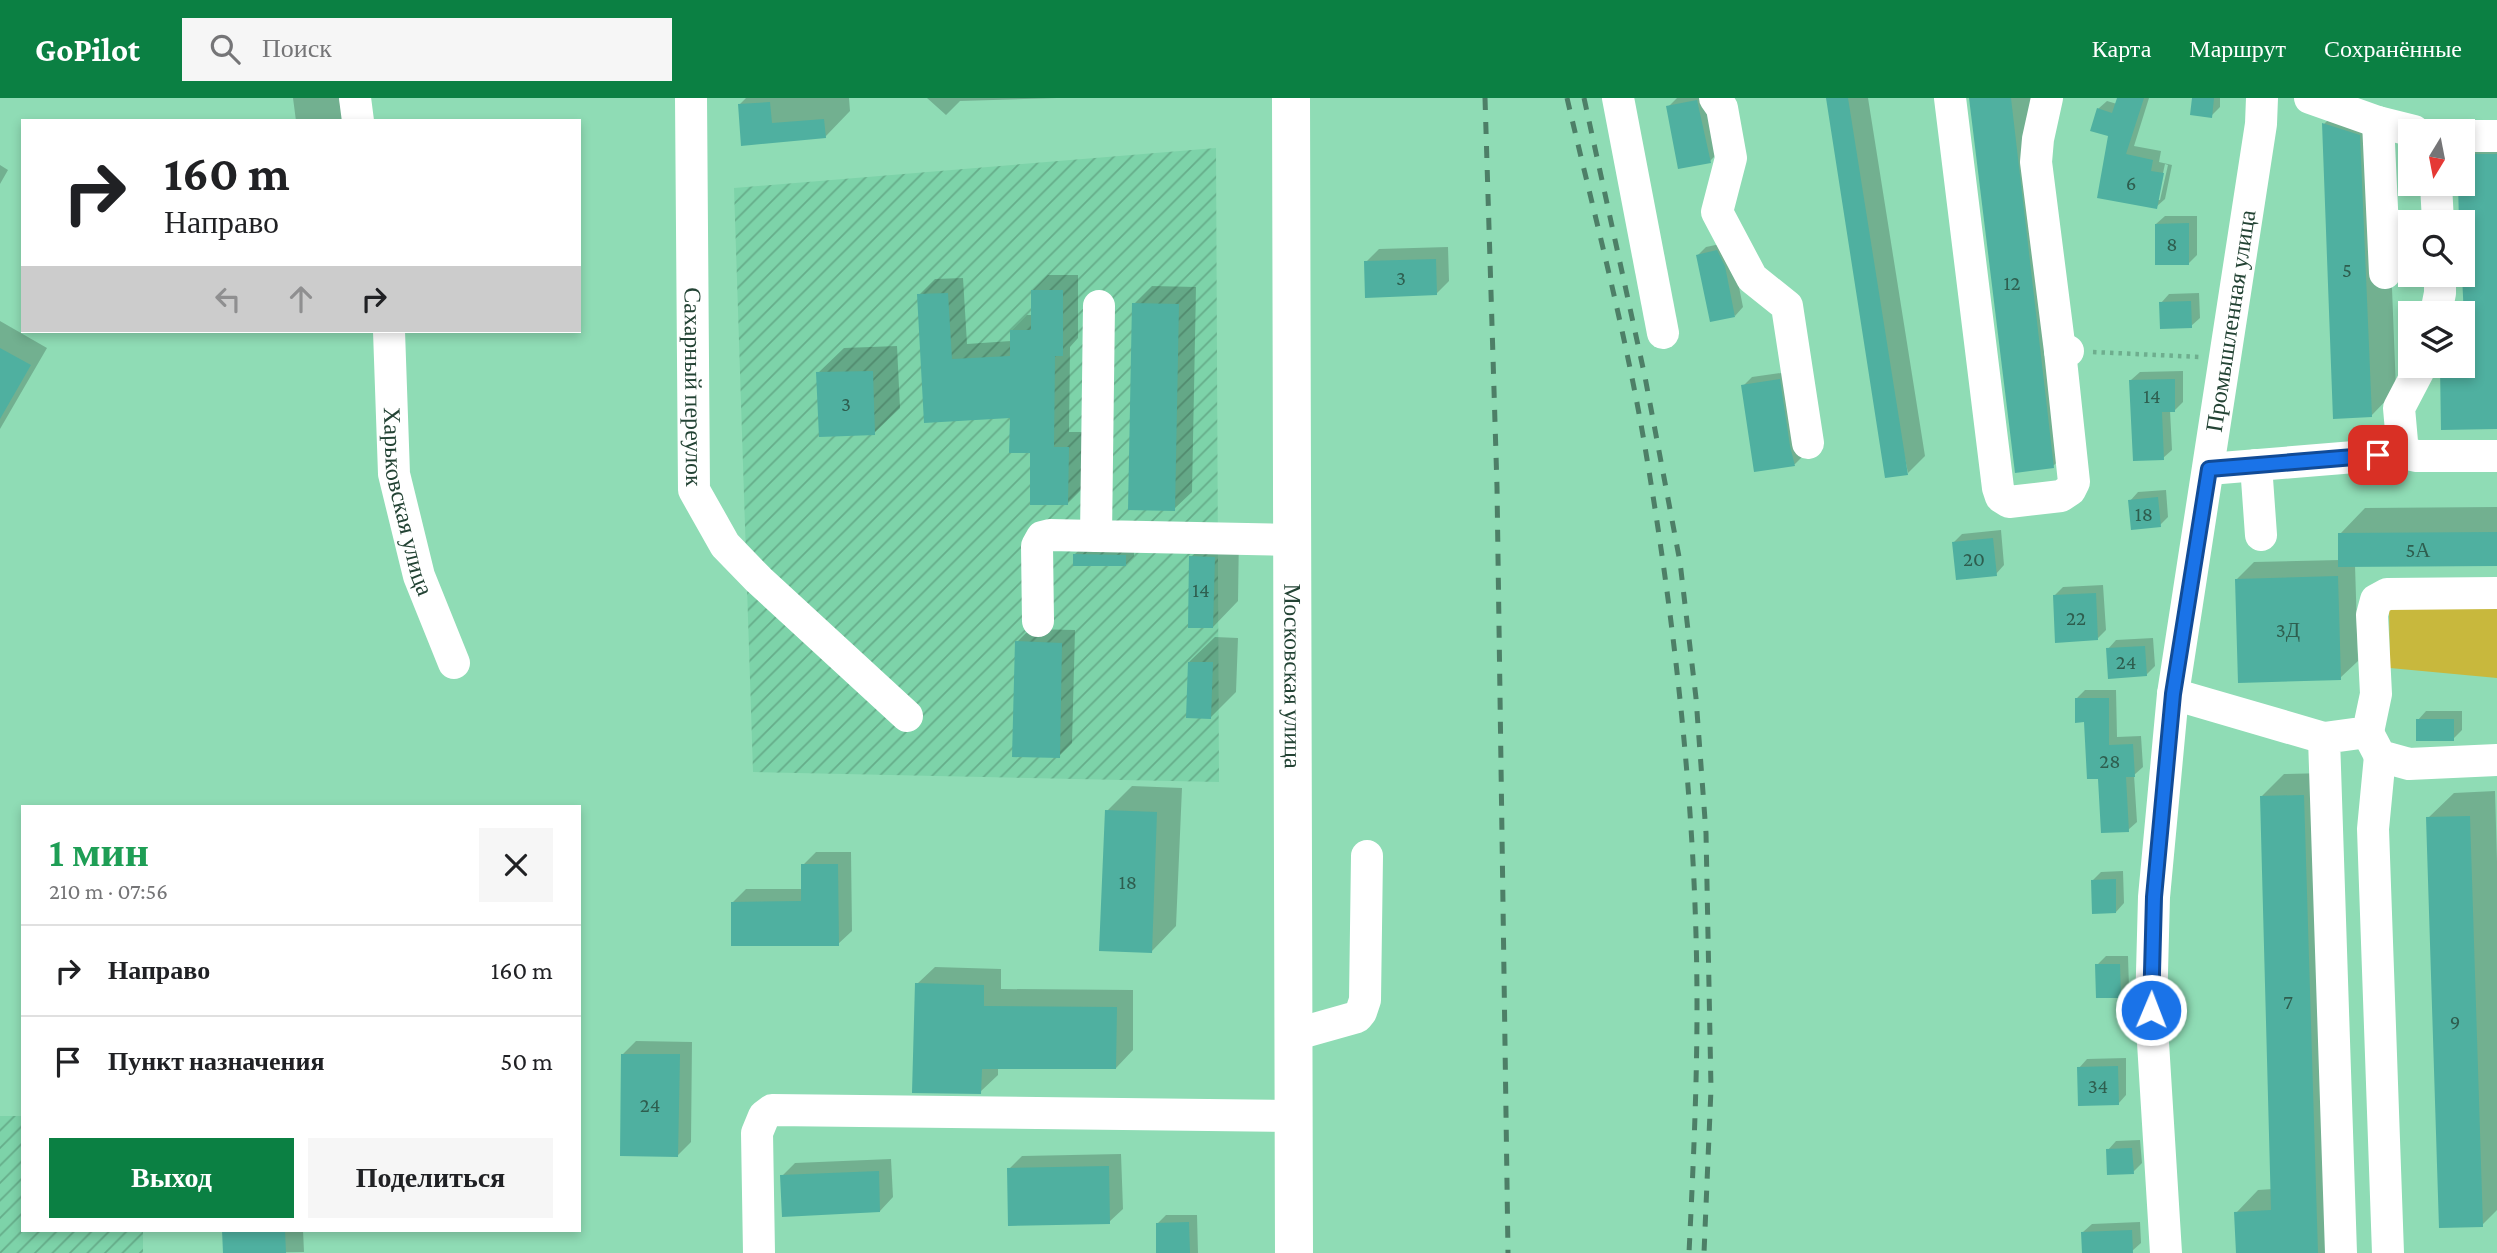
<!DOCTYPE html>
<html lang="ru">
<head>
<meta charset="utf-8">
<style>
  :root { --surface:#fff; --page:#f6f6f6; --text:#202124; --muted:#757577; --line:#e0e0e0; --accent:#0b8043 }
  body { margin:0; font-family:"Crimson Pro",serif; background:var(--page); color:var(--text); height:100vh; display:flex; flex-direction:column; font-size:26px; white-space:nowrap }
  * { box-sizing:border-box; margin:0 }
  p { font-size:23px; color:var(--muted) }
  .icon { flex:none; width:38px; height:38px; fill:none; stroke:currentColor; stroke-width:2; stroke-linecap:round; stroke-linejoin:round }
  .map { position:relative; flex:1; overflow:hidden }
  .details { position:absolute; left:21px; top:707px; width:560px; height:427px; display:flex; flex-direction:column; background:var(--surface); border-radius:0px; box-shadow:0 4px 10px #0003 }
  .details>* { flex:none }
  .guide { position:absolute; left:21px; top:21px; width:560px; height:214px; border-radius:0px; box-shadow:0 4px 10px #0003; background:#fff; color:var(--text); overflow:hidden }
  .needle { width:46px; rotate:190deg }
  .fabs { position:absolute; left:2398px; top:21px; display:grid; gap:14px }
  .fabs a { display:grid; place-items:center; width:77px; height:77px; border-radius:0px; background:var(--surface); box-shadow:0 4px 10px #0003; font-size:35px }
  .pin { position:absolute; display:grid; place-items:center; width:60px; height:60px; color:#fff; margin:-30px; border-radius:14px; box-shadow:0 4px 10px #0006 }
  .me { position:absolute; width:77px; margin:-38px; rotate:1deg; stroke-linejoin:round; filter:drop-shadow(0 0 5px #0008) }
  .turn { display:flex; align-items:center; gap:24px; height:147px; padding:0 28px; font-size:32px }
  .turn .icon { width:91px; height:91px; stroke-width:2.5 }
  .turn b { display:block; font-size:49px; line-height:60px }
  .lanes { display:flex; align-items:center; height:66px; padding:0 28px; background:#0003; justify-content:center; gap:35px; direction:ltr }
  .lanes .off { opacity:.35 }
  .round { display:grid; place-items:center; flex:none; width:74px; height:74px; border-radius:0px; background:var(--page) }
  .summary { display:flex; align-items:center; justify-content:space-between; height:119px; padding:0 28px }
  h1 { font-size:42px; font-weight:600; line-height:52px; color:#1e9e55 }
  .cta { display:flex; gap:14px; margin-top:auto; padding:14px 28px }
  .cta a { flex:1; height:80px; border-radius:0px; background:var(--accent); color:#fff; font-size:28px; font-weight:600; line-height:80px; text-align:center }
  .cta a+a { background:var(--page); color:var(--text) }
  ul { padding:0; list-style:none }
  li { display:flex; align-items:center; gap:21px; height:91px; padding:0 28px; border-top:2px solid var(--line) }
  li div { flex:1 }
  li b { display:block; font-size:26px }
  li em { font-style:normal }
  header { display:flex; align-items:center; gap:42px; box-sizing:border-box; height:98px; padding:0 35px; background:var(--accent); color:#fff }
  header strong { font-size:33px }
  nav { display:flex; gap:38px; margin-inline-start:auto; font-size:24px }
  .search { width:490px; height:63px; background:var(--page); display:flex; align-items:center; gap:18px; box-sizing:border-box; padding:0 24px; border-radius:0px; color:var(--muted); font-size:26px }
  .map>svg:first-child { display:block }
  .industrial { fill:url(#industrial-furrows) }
  .park { fill:#c8b83d }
  .shadow { fill:#0003; fill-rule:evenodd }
  .building { fill:#4fb0a0 }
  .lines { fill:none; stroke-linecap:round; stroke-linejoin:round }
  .path { stroke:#6eae8e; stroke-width:4.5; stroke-dasharray:3.5 5; stroke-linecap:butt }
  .minor { stroke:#fff; stroke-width:32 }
  .major { stroke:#fff; stroke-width:38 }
  .rail { stroke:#4d7f67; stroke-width:5; stroke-dasharray:12 12; stroke-linecap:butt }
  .route-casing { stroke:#114b97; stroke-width:18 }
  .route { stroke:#1a73e8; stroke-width:12 }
  .labels { text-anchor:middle; stroke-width:5; stroke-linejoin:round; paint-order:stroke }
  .number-label { font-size:21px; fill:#2e5e4f }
  .street-label { font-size:24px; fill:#234334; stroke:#9ce9c2 }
</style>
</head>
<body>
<header>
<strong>GoPilot</strong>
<div class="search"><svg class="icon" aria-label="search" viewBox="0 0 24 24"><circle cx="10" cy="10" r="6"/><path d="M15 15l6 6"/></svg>Поиск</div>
<nav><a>Карта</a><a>Маршрут</a><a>Сохранённые</a></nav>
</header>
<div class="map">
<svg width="2497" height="1155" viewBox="0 0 2497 1155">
  <defs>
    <pattern id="industrial-furrows" width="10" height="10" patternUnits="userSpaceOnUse" patternTransform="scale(1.75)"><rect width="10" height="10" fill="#7dd3a9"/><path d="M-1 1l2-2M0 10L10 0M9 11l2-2" fill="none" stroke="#66ad8a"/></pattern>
  </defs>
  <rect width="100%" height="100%" fill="#8fdcb5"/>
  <path class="industrial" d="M 1216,50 L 1219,684 L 753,674 L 734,90 Z
    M 0,1018 L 23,1018 L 23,1132 L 143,1132 L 143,1155 L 0,1155 Z"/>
  <path class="park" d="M 2389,507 L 2497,510 L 2497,580 L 2390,570 Z"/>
  <path class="shadow" d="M 293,0 L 339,0 L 343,23 L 296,23 Z
    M 746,0 L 849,0 L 850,13 L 825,39 L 743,46 L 739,7 Z
    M 927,0 L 1057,0 L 960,3 L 946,17 Z
    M 1677,0 L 1706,0 L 1718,55 L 1710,63 L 1668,9 Z
    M 1828,0 L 1868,0 L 1925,358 L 1908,375 Z
    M 1970,0 L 2039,0 L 2079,343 L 2053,368 Z
    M 2119,0 L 2149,0 L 2134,48 L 2161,53 L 2159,64 L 2172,67 L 2165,101 L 2156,109 L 2110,37 L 2098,11 L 2107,3 L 2117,6 ZM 2165,66 L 2168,67 L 2160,102 L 2157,102 Z
    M 2193,0 L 2220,0 L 2220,9 L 2211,18 Z
    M 2349,1 L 2385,12 L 2396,292 L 2371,318 L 2324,26 Z
    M 2497,35 L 2497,328 L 2443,330 L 2442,268 L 2462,268 L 2462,243 L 2466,242 L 2459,86 L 2462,86 L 2462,51 Z
    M 0,67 L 8,72 L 0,86 Z
    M 2165,118 L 2197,118 L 2197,157 L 2189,165 L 2156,126 Z
    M 1725,145 L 1733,159 L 1743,209 L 1735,218 L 1698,157 L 1706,149 Z
    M 1448,149 L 1449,183 L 1436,196 L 1366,164 L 1379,151 Z
    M 1048,177 L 1078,177 L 1078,240 L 1070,249 L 1069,334 L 1084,334 L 1084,389 L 1068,405 L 1011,318 L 926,323 L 919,197 L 935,181 L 963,180 L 967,246 L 1011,243 L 1011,233 L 1027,217 L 1032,217 L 1032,193 Z
    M 1152,188 L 1196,189 L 1192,394 L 1174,411 L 1134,206 Z
    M 2199,195 L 2200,220 L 2191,228 L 2161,205 L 2169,196 Z
    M 0,223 L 47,250 L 0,331 Z
    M 897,248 L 900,310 L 874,335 L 818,275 L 844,250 Z
    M 2183,273 L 2183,304 L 2175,312 L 2170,312 L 2172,352 L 2163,360 L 2131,282 L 2140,274 Z
    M 1788,274 L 1803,358 L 1795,366 L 1756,372 L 1743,288 L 1752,279 Z
    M 2166,392 L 2168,419 L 2160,427 L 2130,403 L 2138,394 Z
    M 2497,409 L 2497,466 L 2355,467 L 2358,563 L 2340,580 L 2236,482 L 2254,464 L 2340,462 L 2340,436 L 2365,410 Z
    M 2001,432 L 2004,467 L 1996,476 L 1953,445 L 1962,436 Z
    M 1217,434 L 1239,434 L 1238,503 L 1213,529 L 1191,459 Z
    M 1083,448 L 1134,449 L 1134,458 L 1125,467 L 1074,457 Z
    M 2103,487 L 2106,532 L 2097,541 L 2055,497 L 2063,489 Z
    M 1030,531 L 1075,532 L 1072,645 L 1059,658 L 1017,544 Z
    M 1215,539 L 1238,540 L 1236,594 L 1211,619 L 1189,564 Z
    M 2153,540 L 2155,568 L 2146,577 L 2108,551 L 2116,542 Z
    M 2085,592 L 2116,592 L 2117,639 L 2141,638 L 2143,669 L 2134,677 L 2137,724 L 2128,732 L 2099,679 L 2086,623 L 2076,601 Z
    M 2426,613 L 2462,613 L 2462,632 L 2453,641 L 2418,622 Z
    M 2326,675 L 2342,1155 L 2238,1155 L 2236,1115 L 2258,1092 L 2273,1091 L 2261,699 L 2284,676 Z
    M 1132,688 L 1182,690 L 1176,828 L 1151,854 L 1107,713 Z
    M 2495,693 L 2497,763 L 2497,1112 L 2482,1127 L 2428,720 L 2454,695 Z
    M 816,754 L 851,754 L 852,833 L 838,846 L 733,804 L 746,791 L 803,791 L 803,767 Z
    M 2123,773 L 2124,805 L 2116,814 L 2093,782 L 2101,774 Z
    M 2106,858 L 2128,858 L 2129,890 L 2120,898 L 2097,867 Z
    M 935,869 L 1001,871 L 1001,891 L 1133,892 L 1133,952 L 1116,970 L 998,969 L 998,977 L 980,994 L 917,886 Z
    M 636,943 L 692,944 L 691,1044 L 678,1057 L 623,956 Z
    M 2126,960 L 2126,997 L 2118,1006 L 2079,970 L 2087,961 Z
    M 2140,1042 L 2142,1065 L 2133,1074 L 2108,1052 L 2116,1043 Z
    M 1121,1056 L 1123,1111 L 1109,1124 L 1009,1071 L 1022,1058 Z
    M 891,1061 L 893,1099 L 880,1113 L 782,1078 L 795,1065 Z
    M 1166,1117 L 1197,1117 L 1198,1155 L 1158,1155 L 1157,1126 Z
    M 2140,1124 L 2141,1145 L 2132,1153 L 2083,1134 L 2092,1126 Z
    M 224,1132 L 303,1132 L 304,1154 L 224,1155 Z"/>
  <path class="building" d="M 1826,0 L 1848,0 L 1908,377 L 1885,380 Z
    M 1969,0 L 2011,0 L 2054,370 L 2015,375 Z
    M 2117,0 L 2144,0 L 2126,56 L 2153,62 L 2151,73 L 2164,75 L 2157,111 L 2097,100 L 2108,38 L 2090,33 L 2097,10 L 2112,15 Z
    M 2192,0 L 2214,0 L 2212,20 L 2190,17 Z
    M 1697,2 L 1711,65 L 1678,71 L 1666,8 Z
    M 770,4 L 772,25 L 824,21 L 826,40 L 741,48 L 738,6 Z
    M 2322,25 L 2360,37 L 2372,319 L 2333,321 Z
    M 2462,56 L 2497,56 L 2497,331 L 2441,332 L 2440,268 L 2462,268 L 2462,262 L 2466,262 L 2462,177 L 2462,124 L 2459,124 L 2458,86 L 2462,86 Z
    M 2189,125 L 2189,167 L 2155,167 L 2155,126 Z
    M 1717,152 L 1725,168 L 1735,219 L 1710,224 L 1696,157 Z
    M 1436,161 L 1437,197 L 1365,200 L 1364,163 Z
    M 1031,192 L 1063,192 L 1063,258 L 1055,258 L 1054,349 L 1069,349 L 1068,407 L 1030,407 L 1030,355 L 1009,355 L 1010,320 L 924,325 L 917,196 L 948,195 L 952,261 L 1010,258 L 1010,232 L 1031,232 Z
    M 2191,203 L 2192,230 L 2160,231 L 2159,204 Z
    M 1132,205 L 1179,206 L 1175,413 L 1128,412 Z
    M 0,250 L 31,267 L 0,321 Z
    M 873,273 L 875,337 L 819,339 L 816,274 Z
    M 1780,281 L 1790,348 L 1795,368 L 1754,374 L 1741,287 Z
    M 2175,281 L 2175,314 L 2162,314 L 2164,362 L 2133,363 L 2129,282 Z
    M 2158,399 L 2161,429 L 2131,432 L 2128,402 Z
    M 2497,434 L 2497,468 L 2338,469 L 2338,435 Z
    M 1993,440 L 1997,478 L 1956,482 L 1952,444 Z
    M 1073,456 L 1126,457 L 1126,468 L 1073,468 Z
    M 1189,458 L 1215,459 L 1213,530 L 1188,530 Z
    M 2338,478 L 2341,582 L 2238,585 L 2235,481 Z
    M 2096,495 L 2098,542 L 2055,545 L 2053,497 Z
    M 1015,543 L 1062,545 L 1060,660 L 1012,659 Z
    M 2145,548 L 2147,578 L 2108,581 L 2106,550 Z
    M 1188,564 L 1213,564 L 1211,621 L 1186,620 Z
    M 2075,600 L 2109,600 L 2109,647 L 2133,646 L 2135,679 L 2126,679 L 2129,734 L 2101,735 L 2098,681 L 2087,681 L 2084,624 L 2075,625 Z
    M 2416,621 L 2454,621 L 2454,643 L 2416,643 Z
    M 2304,697 L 2318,1155 L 2236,1155 L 2234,1114 L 2271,1112 L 2260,698 Z
    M 1105,712 L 1157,714 L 1152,855 L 1099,853 Z
    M 2470,718 L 2483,1129 L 2439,1130 L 2426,719 Z
    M 801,766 L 838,766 L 839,848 L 731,848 L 731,804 L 801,803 Z
    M 2116,781 L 2116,815 L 2092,816 L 2091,782 Z
    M 2095,866 L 2120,866 L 2121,900 L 2096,900 Z
    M 915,885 L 984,887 L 984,908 L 1117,909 L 1116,971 L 982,971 L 981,996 L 912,995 Z
    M 621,956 L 680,956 L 678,1059 L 620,1058 Z
    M 2118,968 L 2119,1007 L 2078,1008 L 2077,969 Z
    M 2132,1050 L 2134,1076 L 2107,1077 L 2106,1051 Z
    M 1109,1068 L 1110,1126 L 1008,1128 L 1007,1070 Z
    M 879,1073 L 880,1114 L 782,1119 L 780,1077 Z
    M 1189,1124 L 1190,1155 L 1156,1155 L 1156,1125 Z
    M 222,1132 L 285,1132 L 286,1155 L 223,1155 Z
    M 2132,1132 L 2133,1155 L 2082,1155 L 2081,1134 Z"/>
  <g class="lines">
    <path class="path" d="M 2093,254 L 2200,259"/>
    <g class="minor">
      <path d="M 355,0 L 358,23"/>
      <path id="s1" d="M 691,0 L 694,392 L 725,447 L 759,482 L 907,618"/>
      <path d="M 1618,0 L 1663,235"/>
      <path d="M 1715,0 L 1722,10 L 1731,60 L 1717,114 L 1752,180 L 1787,208 L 1808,345"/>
      <path d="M 1950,0 L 1998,390 L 2001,399 L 2009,404 L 2061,398 L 2070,392 L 2074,384 L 2060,253 L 2068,253"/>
      <path d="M 2047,0 L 2038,41 L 2036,64 L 2060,253"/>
      <path d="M 2310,0 L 2378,24"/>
      <path d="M 2462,38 L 2497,38"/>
      <path d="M 2436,86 L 2438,124"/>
      <path d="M 2385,175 L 2378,24 L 2414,33"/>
      <path d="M 1099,208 L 1096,438 L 1292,442"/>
      <path d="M 2436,215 L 2440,195 L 2440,177"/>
      <path id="s2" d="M 389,233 L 394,376 L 419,478 L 454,565"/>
      <path d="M 2421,268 L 2399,310 L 2403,355 L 2417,358 L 2497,358"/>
      <path d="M 2256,367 L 2261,437"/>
      <path d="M 2209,371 L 2403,355"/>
      <path d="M 1038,523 L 1037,448 L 1042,439 L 1050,437 L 1096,438"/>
      <path d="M 2173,596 L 2324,640"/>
      <path d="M 2370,639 L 2380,658 L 2409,666 L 2497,662"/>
      <path d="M 2380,658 L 2373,731 L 2388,1155"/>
      <path d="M 1293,937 L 1357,919 L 1361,914 L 1365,902 L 1367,758"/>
      <path d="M 759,1155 L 757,1035 L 764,1018 L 772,1012 L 1293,1018"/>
      <path id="s3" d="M 2166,1155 L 2151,912 L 2154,799 L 2173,596 L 2261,26 L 2262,0"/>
      <path d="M 2341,1155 L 2324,640 L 2368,634 L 2376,596 L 2372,517 L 2376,502 L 2387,496 L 2497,495"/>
    </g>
    <path class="major" id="s4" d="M 1291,0 L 1294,1155"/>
    <path class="rail" d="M 1485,0 L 1497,389 L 1508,1155
      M 1567,0 C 1595,120 1627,239 1647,361 C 1677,541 1697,726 1697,909 C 1697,991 1693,1073 1689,1155
      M 1584,0 L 1645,279 L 1680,464 L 1696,600 L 1706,735 L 1711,991 L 1704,1155"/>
  </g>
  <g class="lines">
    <defs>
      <path id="route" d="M 2151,912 L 2154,799 L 2173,596 L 2209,371 L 2378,357"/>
    </defs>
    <use href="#route" class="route-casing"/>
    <use href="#route" class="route"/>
  </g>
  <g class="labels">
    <g class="number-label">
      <text x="2131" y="92">6</text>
      <text x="2172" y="153">8</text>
      <text x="2347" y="179">5</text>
      <text x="1401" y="187">3</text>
      <text x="2012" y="192">12</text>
      <text x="2152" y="305">14</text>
      <text x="846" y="313">3</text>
      <text x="2144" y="423">18</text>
      <text x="2418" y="459">5А</text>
      <text x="1974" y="468">20</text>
      <text x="1201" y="499">14</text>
      <text x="2076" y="527">22</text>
      <text x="2288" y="539">3Д</text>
      <text x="2126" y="571">24</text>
      <text x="2110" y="670">28</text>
      <text x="1128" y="791">18</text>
      <text x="2288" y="911">7</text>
      <text x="2455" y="931">9</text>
      <text x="2098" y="995">34</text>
      <text x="650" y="1014">24</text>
    </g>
    <g class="street-label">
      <text dy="8" stroke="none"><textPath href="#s3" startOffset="938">Промышленная улица</textPath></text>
      <text dy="8" stroke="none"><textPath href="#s1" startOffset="289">Сахарный переулок</textPath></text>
      <text dy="8" stroke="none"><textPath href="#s2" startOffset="172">Харьковская улица</textPath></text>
      <text dy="8" stroke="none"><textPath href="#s4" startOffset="578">Московская улица</textPath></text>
    </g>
  </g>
</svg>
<div class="fabs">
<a><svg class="needle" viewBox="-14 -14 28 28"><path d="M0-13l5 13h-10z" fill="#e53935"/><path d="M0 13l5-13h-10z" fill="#757577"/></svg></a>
<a><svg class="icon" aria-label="search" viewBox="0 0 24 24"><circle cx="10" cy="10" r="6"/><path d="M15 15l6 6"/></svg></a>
<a><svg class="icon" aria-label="layers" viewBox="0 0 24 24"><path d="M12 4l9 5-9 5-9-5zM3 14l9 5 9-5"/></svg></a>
</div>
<div class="pin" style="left:2378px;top:357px;background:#d93025"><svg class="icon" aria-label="arrive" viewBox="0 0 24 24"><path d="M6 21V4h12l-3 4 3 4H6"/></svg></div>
<svg class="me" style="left:2151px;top:912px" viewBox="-20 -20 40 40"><circle r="17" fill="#1a73e8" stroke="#fff" stroke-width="3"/><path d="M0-11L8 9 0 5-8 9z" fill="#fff"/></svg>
<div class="guide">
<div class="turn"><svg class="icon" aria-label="right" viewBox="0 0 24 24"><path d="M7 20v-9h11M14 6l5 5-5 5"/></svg><div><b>160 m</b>Направо</div></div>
<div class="lanes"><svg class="icon off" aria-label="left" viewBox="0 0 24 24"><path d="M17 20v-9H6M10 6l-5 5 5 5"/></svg><svg class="icon off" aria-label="ahead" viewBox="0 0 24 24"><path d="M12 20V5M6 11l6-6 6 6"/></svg><svg class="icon" aria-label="right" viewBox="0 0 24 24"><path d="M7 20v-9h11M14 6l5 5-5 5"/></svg></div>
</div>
<section class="details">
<div class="summary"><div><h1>1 мин</h1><p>210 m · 07:56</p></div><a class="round"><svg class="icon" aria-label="close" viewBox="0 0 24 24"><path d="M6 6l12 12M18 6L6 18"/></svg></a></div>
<ul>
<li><svg class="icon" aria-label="right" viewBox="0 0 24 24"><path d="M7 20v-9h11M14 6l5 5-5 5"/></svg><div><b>Направо</b></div><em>160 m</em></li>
<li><svg class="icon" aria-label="arrive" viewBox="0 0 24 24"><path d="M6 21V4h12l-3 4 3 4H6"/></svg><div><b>Пункт назначения</b></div><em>50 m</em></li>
</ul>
<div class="cta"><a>Выход</a><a>Поделиться</a></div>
</section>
</div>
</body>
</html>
